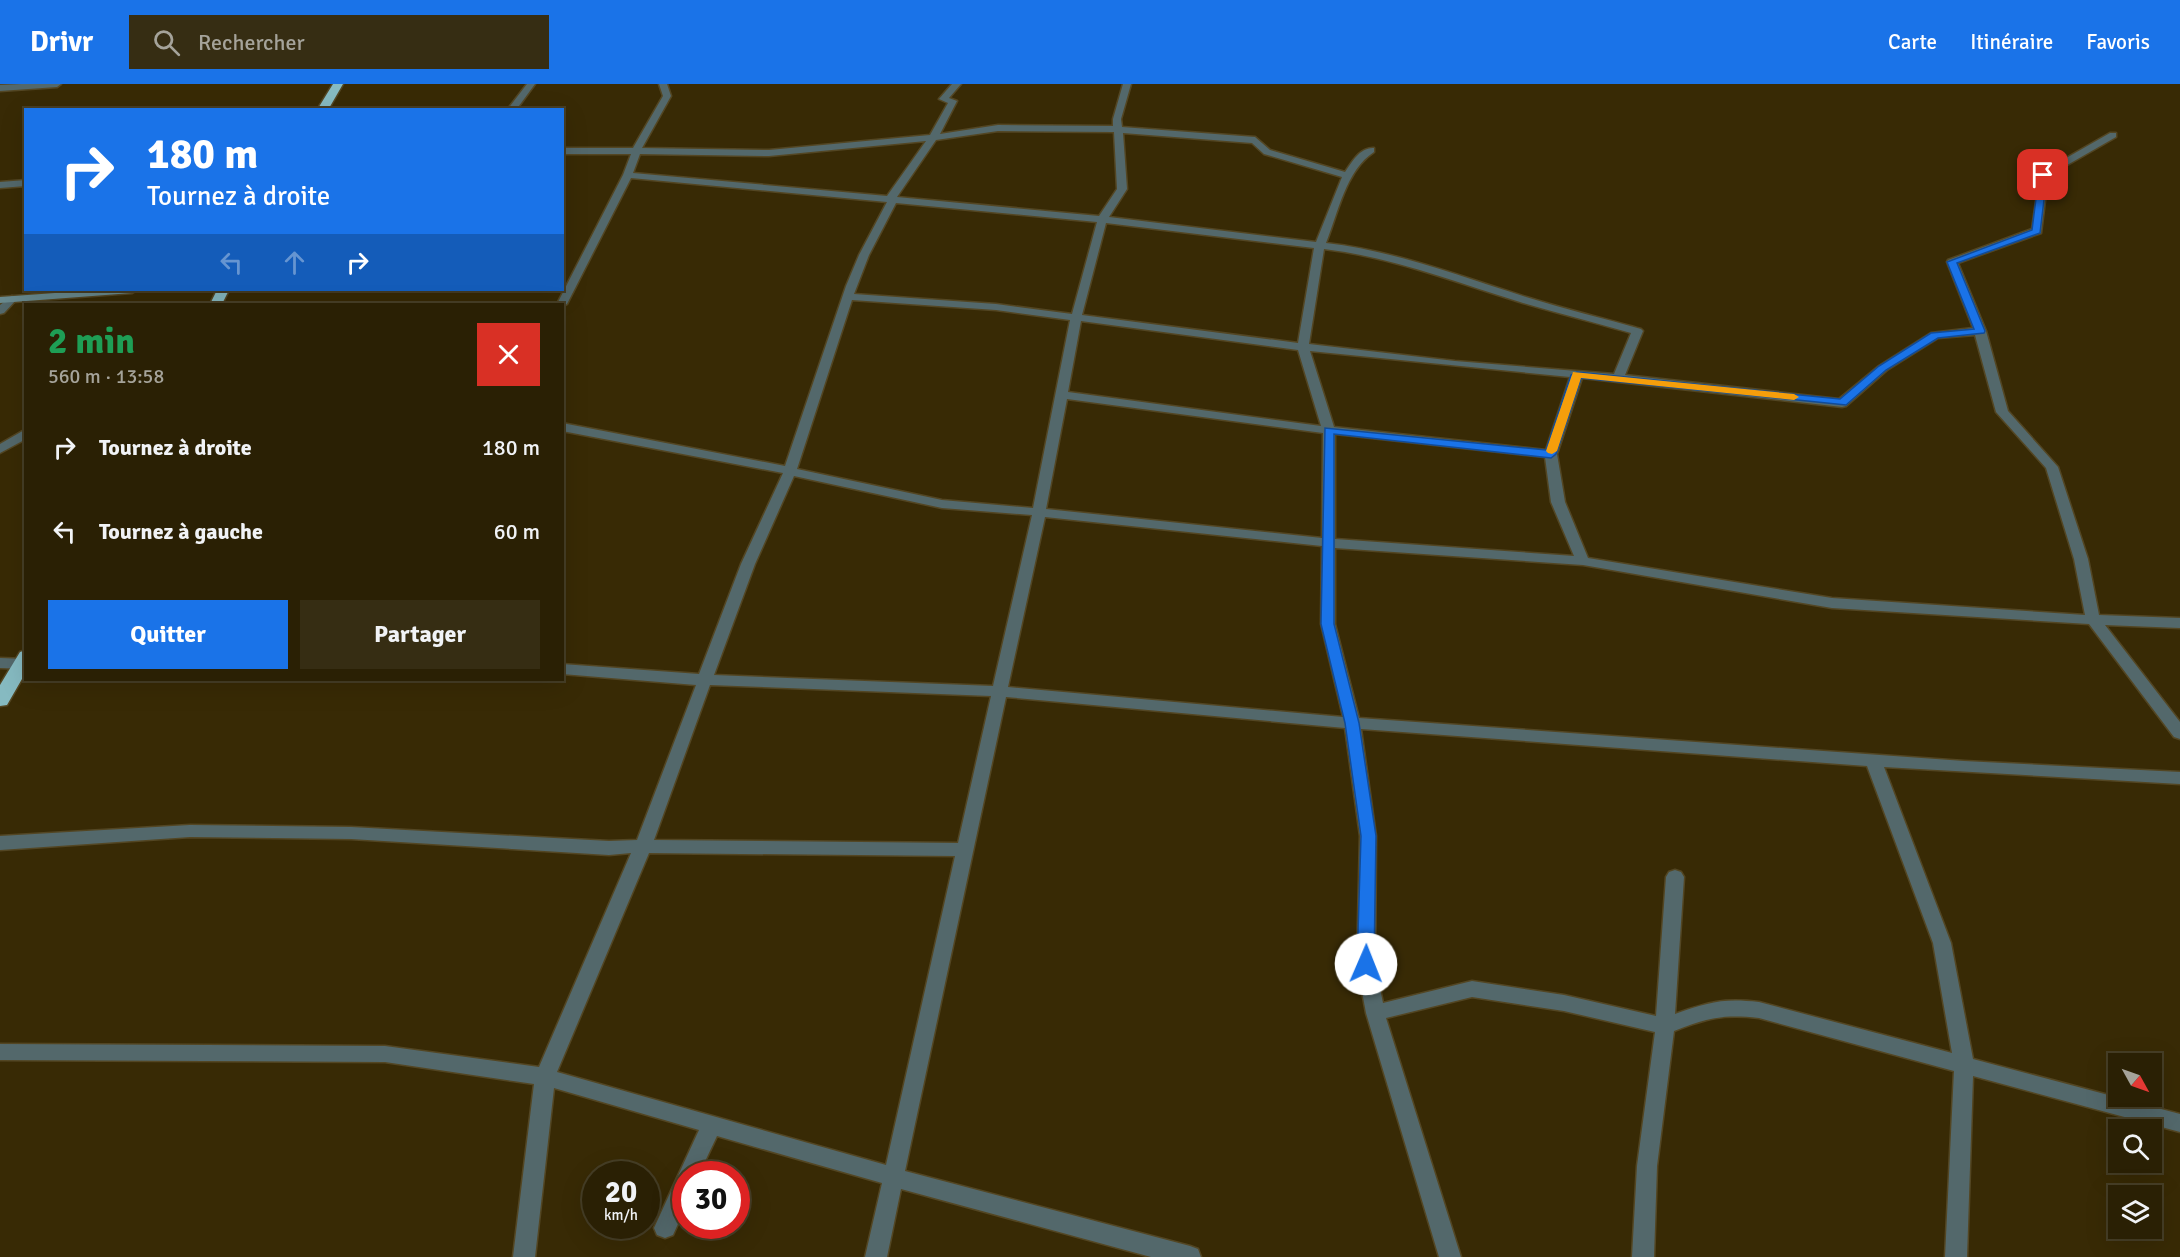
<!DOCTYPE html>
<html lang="fr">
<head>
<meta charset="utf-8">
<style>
  :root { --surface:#2a2004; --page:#362d13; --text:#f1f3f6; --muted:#a5a39a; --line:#463e26; --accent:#1a73e8 }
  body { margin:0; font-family:Signika,sans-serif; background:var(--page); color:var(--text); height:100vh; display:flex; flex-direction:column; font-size:22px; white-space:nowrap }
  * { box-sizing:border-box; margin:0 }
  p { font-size:20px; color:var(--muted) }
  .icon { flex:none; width:33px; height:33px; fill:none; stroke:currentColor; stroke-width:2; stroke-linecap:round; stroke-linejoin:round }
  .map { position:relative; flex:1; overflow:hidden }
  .sheet { position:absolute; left:24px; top:219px; width:540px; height:378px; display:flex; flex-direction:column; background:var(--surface); border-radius:0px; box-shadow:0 6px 24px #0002,0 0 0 2px var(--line) }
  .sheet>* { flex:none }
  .guide { position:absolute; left:24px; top:24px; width:540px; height:183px; border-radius:0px; box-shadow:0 6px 24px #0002,0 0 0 2px var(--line); background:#1a73e8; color:#fff; overflow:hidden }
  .needle { width:39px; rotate:130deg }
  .buttons { position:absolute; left:2108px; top:969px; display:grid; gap:12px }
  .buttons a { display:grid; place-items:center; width:54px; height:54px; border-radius:0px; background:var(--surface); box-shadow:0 6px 24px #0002,0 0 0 2px var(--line); font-size:30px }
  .speed { position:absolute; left:582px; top:1077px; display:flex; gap:12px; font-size:30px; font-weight:700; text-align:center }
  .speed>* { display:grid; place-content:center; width:78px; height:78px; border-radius:50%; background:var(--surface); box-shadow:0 6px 24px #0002,0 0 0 2px var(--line); line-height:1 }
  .speed small { font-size:15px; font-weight:400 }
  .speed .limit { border:9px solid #d22; background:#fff; color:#111 }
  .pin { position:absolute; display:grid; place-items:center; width:51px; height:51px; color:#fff; margin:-26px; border-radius:12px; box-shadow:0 3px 9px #0006 }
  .me { position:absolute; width:66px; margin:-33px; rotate:1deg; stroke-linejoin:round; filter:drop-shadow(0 0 4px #0008) }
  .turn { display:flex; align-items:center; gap:21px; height:126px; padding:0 24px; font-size:27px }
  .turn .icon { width:78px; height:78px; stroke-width:2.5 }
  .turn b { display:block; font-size:42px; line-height:51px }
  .lanes { display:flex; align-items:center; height:57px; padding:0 24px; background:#0003; justify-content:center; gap:30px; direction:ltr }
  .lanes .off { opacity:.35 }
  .round { display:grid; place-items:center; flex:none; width:63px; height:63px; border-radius:0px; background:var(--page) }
  .head { display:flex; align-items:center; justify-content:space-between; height:102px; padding:0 24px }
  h1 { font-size:36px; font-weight:700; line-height:45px; color:#1e9e55 }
  .button { display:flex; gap:12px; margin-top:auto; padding:12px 24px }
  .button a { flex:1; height:69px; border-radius:0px; background:var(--accent); color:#fff; font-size:24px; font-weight:700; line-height:69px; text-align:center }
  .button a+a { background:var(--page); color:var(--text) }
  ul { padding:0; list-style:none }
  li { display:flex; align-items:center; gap:18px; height:84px; padding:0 24px }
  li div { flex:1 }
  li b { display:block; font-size:22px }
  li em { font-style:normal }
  header { display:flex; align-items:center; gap:36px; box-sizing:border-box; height:84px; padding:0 30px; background:var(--accent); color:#fff }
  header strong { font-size:28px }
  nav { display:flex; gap:33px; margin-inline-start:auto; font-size:21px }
  .search { width:420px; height:54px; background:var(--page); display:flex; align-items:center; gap:15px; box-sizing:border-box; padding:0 21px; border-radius:0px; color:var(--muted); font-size:22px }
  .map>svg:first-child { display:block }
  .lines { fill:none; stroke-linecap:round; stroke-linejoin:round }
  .street-casing { stroke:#534623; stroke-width:3 }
  .secondary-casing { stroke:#534623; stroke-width:3 }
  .highway-casing { stroke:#534623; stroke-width:3 }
  .street { fill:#53686b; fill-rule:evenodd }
  .secondary { fill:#68898e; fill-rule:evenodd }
  .highway { fill:#86bac1; fill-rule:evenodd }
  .route { fill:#1a73e8; stroke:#114b97; stroke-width:1.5 }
  .slow { fill:#f59e0b }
</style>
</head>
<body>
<header>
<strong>Drivr</strong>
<div class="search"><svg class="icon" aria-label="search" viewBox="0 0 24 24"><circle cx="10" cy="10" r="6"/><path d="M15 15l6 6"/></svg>Rechercher</div>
<nav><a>Carte</a><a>Itinéraire</a><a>Favoris</a></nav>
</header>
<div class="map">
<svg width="2180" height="1173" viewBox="0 0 2180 1173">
  <rect width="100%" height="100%" fill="#382a05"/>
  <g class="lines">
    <defs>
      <path id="street" d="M 21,0 L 61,0 L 57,3 L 0,7 L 0,1 Z
        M 527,0 L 535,0 L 516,26 L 507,26 Z
        M 659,0 L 667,0 L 671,12 L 642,64 L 769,66 L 930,51 L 948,19 L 939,15 L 952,0 L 961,0 L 949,14 L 957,17 L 940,50 L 998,41 L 1113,42 L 1113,35 L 1123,0 L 1131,0 L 1121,35 L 1122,43 L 1255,53 L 1270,66 L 1345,88 C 1352,78 1360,63 1374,64 L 1374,68 C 1346,86 1338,129 1326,159 C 1395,167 1460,192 1526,213 C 1564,225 1603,234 1641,245 L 1643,247 L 1625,291 L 1839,315 L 1879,282 L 1931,249 L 1973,244 L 1947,178 L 1948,176 L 2032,145 L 2040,89 L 2110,49 L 2116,49 L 2116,53 L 2048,92 L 2041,149 L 1958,179 L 1986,247 L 2008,327 L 2058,383 L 2088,475 L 2099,531 L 2180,534 L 2180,544 L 2105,541 L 2180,638 L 2180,655 L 2174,653 L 2089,540 L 1832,524 L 1583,481 L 1335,464 L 1335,540 L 1359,634 L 1964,677 L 2180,688 L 2180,700 L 1884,683 L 1951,859 L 1973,975 L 2180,1030 L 2180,1048 L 1973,992 L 1967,1173 L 1945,1173 L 1954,987 L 1759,934 C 1722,930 1708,934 1674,947 L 1657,1082 L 1654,1173 L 1632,1173 L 1637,1082 L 1655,948 L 1564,927 L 1472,913 L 1386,934 L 1461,1173 L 1439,1173 L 1366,929 L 1357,881 L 1360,752 L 1345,644 L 1006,613 L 905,1087 L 1190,1162 L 1198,1165 L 1201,1173 L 1151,1173 L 901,1105 L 887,1173 L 865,1173 L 882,1099 L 717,1052 L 699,1090 L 686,1090 L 686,1122 L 673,1151 L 665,1154 L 657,1151 L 654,1144 L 699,1046 L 554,1004 L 535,1173 L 513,1173 L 534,1000 L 385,978 L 0,976 L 0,960 L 385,962 L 539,983 L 631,769 L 609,771 L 351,755 L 190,753 L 0,766 L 0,752 L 190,741 L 351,743 L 609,757 L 637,756 L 696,601 L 562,590 L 562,580 L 699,590 L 741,480 L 783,389 L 562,347 L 562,339 L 785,382 L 846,202 L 859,171 L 887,118 L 631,94 L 567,220 L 562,223 L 562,220 L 557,220 L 623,91 L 631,70 L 562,70 L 562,64 L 633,64 L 663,12 ZM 998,47 L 1114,48 L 1117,105 L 1099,132 L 897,113 L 936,56 ZM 1123,49 L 1252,59 L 1264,70 L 1342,93 L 1316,158 L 1109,133 L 1127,105 ZM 926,57 L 887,112 L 633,89 L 640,70 L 769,72 ZM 896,119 L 1097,138 L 1072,230 L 996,220 L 854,210 L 869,171 ZM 1106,139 L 1314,164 L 1298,259 L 1082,231 ZM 1324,165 C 1392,173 1455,198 1520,218 C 1556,229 1594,238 1631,249 L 1614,290 L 1455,277 L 1309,260 ZM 852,216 L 996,226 L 1070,236 L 1033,424 L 942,416 L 797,385 ZM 1081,237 L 1298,266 L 1321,342 L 1068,308 ZM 1975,251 L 1996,328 L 2046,384 L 2074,475 L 2085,531 L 1832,514 L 1588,474 L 1565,418 L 1557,370 L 1582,294 L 1842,323 L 1846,322 L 1887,286 L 1938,254 ZM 1310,267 L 1570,293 L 1546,366 L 1334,343 ZM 1067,315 L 1323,349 L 1322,454 L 1046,425 ZM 1335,350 L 1545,373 L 1551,418 L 1574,472 L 1335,455 ZM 794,392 L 942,424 L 1032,431 L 993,602 L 714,591 L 755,480 ZM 1045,433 L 1322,462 L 1321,540 L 1343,633 L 1008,603 ZM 710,601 L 991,612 L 958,759 L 654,756 ZM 1361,645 L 1867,682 L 1933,859 L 1952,969 L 1759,918 C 1723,914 1709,918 1675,930 L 1684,793 L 1681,788 L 1675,786 L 1669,788 L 1666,793 L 1656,932 L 1564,911 L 1472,897 L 1383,919 L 1375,881 L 1376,752 ZM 649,769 L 955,772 L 886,1081 L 557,988 Z
        M 26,96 L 26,102 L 0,104 L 0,98 Z
        M 12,212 L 17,215 L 4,229 L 0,230 L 0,221 Z
        M 26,345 L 26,355 L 0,369 L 0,360 Z
        M 0,574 L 26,575 L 26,585 L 0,584 Z"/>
      <path id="secondary" d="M 96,206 L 137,206 L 132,209 L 0,219 L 0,213 Z"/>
      <path id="highway" d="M 333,0 L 343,0 L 328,26 L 317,26 Z
        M 217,206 L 229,206 L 222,220 L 210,220 Z
        M 26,566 L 26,588 L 7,621 L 0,622 L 0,601 L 20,568 Z"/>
    </defs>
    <use href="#street" class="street-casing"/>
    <use href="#secondary" class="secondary-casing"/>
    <use href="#highway" class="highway-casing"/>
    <use href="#street" class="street"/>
    <use href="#secondary" class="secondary"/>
    <use href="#highway" class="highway"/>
  </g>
  <path class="route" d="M 2043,89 L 2047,91 L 2040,149 L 1957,179 L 1985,247 L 1984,249 L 1938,254 L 1886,286 L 1846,321 L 1581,294 L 1556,370 L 1551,374 L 1334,350 L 1334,540 L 1359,639 L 1376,752 L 1374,880 L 1372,885 L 1366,887 L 1360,885 L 1357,880 L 1361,752 L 1345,639 L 1321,540 L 1325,344 L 1546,366 L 1571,291 L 1577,288 L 1840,315 L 1879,282 L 1931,249 L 1974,245 L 1947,178 L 2032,146 L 2039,91 Z"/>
  <path class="slow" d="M 1573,288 L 1794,310 L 1799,313 L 1794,316 L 1581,294 L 1557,367 L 1552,370 L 1548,369 L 1546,367 Z"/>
</svg>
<div class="buttons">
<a><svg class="needle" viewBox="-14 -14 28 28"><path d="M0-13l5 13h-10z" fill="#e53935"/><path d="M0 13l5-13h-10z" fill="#a5a39a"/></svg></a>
<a><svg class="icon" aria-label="search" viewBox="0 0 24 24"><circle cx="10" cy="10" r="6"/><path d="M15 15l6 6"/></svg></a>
<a><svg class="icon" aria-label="layers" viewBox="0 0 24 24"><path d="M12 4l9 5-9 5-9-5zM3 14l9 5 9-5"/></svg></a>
</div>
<div class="speed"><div>20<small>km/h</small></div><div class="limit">30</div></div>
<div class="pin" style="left:2043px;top:91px;background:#d93025"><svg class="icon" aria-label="arrive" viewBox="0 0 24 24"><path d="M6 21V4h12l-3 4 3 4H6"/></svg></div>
<svg class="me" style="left:1366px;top:880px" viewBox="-20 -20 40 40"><circle r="19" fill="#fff"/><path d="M0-13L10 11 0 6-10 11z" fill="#1a73e8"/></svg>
<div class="guide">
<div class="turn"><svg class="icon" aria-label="right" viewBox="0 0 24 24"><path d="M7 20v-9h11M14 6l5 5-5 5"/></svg><div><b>180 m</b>Tournez à droite</div></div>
<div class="lanes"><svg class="icon off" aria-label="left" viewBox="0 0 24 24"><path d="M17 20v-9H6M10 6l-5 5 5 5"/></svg><svg class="icon off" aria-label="ahead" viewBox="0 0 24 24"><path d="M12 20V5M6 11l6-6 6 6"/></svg><svg class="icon" aria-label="right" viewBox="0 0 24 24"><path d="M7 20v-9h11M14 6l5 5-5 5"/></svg></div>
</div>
<section class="sheet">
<div class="head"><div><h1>2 min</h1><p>560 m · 13:58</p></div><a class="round" style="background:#d93025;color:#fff"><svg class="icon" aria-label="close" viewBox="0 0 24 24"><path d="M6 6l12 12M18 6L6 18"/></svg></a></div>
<ul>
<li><svg class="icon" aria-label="right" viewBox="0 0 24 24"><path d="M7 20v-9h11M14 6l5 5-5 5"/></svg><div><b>Tournez à droite</b></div><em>180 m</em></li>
<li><svg class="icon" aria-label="left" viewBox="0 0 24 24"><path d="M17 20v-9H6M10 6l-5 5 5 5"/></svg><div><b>Tournez à gauche</b></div><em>60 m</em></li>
</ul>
<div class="button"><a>Quitter</a><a>Partager</a></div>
</section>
</div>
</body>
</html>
